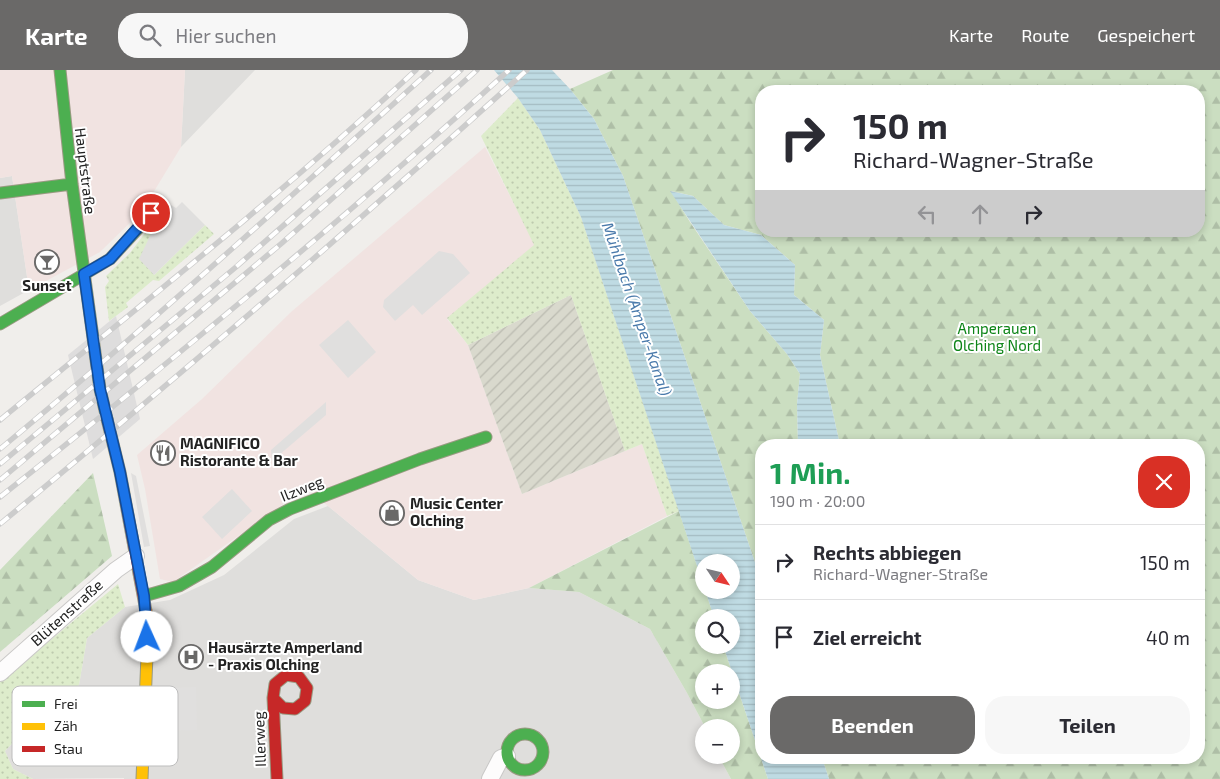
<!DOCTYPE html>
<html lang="de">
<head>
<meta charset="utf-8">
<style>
  :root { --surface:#fff; --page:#f7f7f7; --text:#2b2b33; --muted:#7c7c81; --line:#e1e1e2; --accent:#6a6968 }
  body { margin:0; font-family:"Exo 2",sans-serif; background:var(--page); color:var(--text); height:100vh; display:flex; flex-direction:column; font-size:19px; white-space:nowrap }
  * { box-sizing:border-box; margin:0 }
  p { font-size:16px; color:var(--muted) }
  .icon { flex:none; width:28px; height:28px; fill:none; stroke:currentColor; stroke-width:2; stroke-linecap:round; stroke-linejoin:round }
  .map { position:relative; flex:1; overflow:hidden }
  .details { position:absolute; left:755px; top:369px; width:450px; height:325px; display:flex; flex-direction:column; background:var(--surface); border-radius:20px; box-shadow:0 2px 8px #0003 }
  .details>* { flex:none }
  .hud { position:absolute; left:755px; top:15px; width:450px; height:152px; border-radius:20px; box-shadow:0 2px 8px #0003; background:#fff; color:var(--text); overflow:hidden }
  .needle { width:32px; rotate:125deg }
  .tools { position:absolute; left:695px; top:484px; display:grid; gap:10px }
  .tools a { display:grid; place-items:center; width:45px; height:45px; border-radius:50%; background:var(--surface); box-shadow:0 2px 8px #0003; font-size:25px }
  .pin { position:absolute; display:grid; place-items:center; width:42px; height:42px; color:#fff; margin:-21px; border:2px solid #fff; border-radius:50%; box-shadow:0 1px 5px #0007 }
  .me { position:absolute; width:55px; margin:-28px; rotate:358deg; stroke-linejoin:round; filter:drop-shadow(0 0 4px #0008) }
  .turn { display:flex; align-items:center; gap:18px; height:105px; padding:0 15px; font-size:22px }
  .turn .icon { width:65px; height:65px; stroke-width:2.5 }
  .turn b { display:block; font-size:35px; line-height:42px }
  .lanes { display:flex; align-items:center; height:48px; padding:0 15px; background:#0003; justify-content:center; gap:25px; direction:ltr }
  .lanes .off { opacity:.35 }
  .round { display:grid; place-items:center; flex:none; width:52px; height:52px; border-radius:20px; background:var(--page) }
  .head { display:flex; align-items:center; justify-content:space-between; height:85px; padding:0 15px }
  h1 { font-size:30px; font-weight:700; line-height:38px; color:#1e9e55 }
  .action { display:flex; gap:10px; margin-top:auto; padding:10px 15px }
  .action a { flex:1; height:58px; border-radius:20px; background:var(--accent); color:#fff; font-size:20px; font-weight:700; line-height:58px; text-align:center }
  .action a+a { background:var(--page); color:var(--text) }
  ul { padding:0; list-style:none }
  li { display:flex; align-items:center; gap:15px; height:75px; padding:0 15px; border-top:1px solid var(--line) }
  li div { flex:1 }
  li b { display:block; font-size:19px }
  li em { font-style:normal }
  header { display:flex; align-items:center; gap:30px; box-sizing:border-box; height:70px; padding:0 25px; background:var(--accent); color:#fff }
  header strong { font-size:24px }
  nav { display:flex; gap:28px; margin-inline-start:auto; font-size:18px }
  .search { width:350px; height:45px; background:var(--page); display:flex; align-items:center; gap:12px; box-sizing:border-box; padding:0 18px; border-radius:20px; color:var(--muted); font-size:19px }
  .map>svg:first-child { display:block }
  .residential { fill:#dfdedc }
  .commercial { fill:#f1e3e1 }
  .construction { fill:url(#construction-furrows) }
  .grass { fill:url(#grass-dots) }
  .forest { fill:url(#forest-firs); fill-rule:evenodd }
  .parking { fill:#e0dfde }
  .water { fill:url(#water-rules) }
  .pier { fill:#dedddd }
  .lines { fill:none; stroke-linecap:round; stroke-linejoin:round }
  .street-casing { stroke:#c9c8c7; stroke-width:18 }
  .fast-casing { stroke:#999a82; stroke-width:13 }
  .slow-casing { stroke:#999a82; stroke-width:13 }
  .jam-casing { stroke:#999a82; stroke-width:13 }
  .street { stroke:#fdfcfc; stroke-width:16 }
  .fast { stroke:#4caf50; stroke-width:11 }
  .slow { stroke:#ffc107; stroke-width:11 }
  .jam { stroke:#c62828; stroke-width:11 }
  .rail-casing { stroke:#ccc; stroke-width:5.5 }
  .rail { stroke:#fff; stroke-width:4; stroke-dasharray:11; stroke-linecap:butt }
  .route-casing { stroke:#114b97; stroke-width:12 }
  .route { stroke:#1a73e8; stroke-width:9 }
  .labels { text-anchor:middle; stroke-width:4; stroke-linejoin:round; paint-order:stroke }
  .street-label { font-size:15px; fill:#222; stroke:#fff }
  .poi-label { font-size:15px; font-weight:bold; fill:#222; stroke:#fff; text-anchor:start }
  .park-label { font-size:15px; fill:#0c8416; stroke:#fff }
  .water-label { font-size:16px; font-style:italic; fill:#4a7aab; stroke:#fff }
  .key { fill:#fff; stroke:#bdbdbd; stroke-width:1 }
  .key-label { font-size:14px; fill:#222 }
</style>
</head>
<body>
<header>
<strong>Karte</strong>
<div class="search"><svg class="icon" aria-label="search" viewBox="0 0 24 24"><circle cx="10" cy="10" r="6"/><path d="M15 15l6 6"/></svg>Hier suchen</div>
<nav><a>Karte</a><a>Route</a><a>Gespeichert</a></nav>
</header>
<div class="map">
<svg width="1220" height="709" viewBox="0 0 1220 709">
  <defs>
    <pattern id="construction-furrows" width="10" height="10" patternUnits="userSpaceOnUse" patternTransform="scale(1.25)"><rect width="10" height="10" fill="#d9d9cd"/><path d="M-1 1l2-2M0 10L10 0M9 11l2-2" fill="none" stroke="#babab0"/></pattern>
    <pattern id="grass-dots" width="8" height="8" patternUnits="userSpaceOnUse" patternTransform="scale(1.25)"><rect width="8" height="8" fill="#ddeccb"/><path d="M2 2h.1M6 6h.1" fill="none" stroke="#bdcaae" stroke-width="1.8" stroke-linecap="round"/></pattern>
    <pattern id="forest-firs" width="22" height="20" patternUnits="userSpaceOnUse" patternTransform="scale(1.25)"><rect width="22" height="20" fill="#cbdec1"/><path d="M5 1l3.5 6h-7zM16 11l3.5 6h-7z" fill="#aebea6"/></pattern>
    <pattern id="water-rules" width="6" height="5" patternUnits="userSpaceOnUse" patternTransform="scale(1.25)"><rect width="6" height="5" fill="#bfdbe3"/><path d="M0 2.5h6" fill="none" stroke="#a4bcc2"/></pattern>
  </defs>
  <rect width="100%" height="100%" fill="#f0eeeb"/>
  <path class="residential" d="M 185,0 L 255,0 L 181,77 Z
    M 12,106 L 29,220 L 0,236 L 0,108 Z
    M 328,436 L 418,510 L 474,530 L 529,518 L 579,522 L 650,559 L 687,623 L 705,657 L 704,685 L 718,685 L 731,709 L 124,709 L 124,708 L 33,709 L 13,699 L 5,681 L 56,628 L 79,615 L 87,568 L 125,537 L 170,530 L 224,505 L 294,449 Z"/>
  <path class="commercial" d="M 0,0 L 185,0 L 181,77 L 142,141 L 100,182 L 29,220 L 12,106 L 0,108 Z
    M 485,77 L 535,175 L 447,249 L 468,275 L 522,424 L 642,374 L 667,446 L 529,518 L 474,530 L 418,510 L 328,436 L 305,419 L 173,512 L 160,509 L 145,419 L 137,385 L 202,329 L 291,242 Z"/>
  <path class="construction" d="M 571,225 L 625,381 L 522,424 L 468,275 Z"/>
  <path class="grass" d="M 518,28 L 540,60 L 581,147 L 679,441 L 667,446 L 642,374 L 625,381 L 571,225 L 468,275 L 447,248 L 534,175 L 481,66 Z
    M 157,147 L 154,205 L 205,155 L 214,164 L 159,211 L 153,210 L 126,233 L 128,237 L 109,251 L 105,217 L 109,211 L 106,206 L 130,183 Z
    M 118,514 L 125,537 L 87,568 L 79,615 L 56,628 L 5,681 L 13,699 L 33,709 L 0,709 L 0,612 Z"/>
  <path class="forest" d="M 613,0 L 1220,0 L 1220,709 L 829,709 L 822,688 L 1199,688 L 1199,375 L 840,375 L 820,285 L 824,250 L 794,225 L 795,195 L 761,165 L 724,155 L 693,126 L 671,121 L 690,152 L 750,241 L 787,284 L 800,304 L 797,334 L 798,375 L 761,375 L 761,510 L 623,106 L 594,49 L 570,19 ZM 761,21 L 1199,21 L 1199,161 L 761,161 Z
    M 93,403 L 112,486 L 0,582 L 0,500 Z
    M 679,441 L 714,547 L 704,548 L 704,575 L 723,575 L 768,709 L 731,709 L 718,685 L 731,685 L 731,658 L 705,657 L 687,623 L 650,559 L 579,522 L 529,518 ZM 704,602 L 731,602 L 731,630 L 704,630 Z"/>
  <path class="parking" d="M 182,132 L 205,155 L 154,205 L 139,189 L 160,145 L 171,135 L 176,138 Z
    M 439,181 L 453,184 L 470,203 L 422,245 L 413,235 L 395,251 L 383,237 L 384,230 Z
    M 348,250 L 376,282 L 348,308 L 319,275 Z
    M 326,332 L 326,345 L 272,391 L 271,380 Z
    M 131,403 L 136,406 L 150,476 L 144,477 Z
    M 232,419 L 252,441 L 222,469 L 202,447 Z
    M 196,617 L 197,660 L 164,661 L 163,618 Z"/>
  <path class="water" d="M 494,0 L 552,0 L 570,19 L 594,49 L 623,106 L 761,510 L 761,688 L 822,688 L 829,709 L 768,709 L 723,575 L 731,575 L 731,548 L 714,547 L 705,520 L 731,520 L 731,492 L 704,492 L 704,517 L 581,147 L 540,60 L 518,28 Z
    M 670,121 L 693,126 L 724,155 L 761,165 L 795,195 L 794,225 L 824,250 L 820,285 L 840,375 L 798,375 L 797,334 L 800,304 L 787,284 L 750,241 Z"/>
  <path class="pier" d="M 116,246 L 140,349 L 93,389 L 68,285 Z"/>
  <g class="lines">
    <defs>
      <path id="street" d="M 0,603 L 116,500 L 136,486
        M 490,709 L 501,688 L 507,686"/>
      <path id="fast" d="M 60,0 L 72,114 L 100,319 L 107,349
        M 0,123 L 72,114
        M 0,254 L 110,189 L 157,138
        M 144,526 L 179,516 L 212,497 L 269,450 L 290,439 L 420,389 L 486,367
        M507 682a18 18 0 1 1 36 0a18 18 0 1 1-36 0Z"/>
      <path id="slow" d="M 142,709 L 147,585 L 146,541"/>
      <path id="jam" d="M 107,349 L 120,402 L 146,541
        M 273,628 L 283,638 L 295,639 L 305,631 L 307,618 L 299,607 L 286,605 L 275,614 L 273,628 L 277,709"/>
    </defs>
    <use href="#street" class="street-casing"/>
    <use href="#fast" class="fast-casing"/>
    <use href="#slow" class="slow-casing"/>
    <use href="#jam" class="jam-casing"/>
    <use href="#street" class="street"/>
    <use href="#fast" class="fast"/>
    <use href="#slow" class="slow"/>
    <use href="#jam" class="jam"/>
    <defs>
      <path id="rail" d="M 0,350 C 141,235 283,123 416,0
        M 0,379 C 147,257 289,128 431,0
        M 0,394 L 236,197 L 461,0
        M 0,410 L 282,173 L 477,0
        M 0,427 C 174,289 345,149 509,0
        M 0,454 C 179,306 355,155 527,0"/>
    </defs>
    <use href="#rail" class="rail-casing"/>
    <use href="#rail" class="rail"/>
  </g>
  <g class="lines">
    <defs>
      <path id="route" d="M 147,567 L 144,526 L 120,402 L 100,319 L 84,204 L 110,189 L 151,143"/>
    </defs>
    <use href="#route" class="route-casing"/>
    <use href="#route" class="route"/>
  </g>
  <defs>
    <symbol id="bar-ring" viewBox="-11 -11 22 22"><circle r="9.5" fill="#fff" stroke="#6a6968" stroke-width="1.5"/><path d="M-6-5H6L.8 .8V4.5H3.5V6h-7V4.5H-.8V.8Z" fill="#6a6968"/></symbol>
    <symbol id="restaurant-ring" viewBox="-11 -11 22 22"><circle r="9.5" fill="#fff" stroke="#6a6968" stroke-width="1.5"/><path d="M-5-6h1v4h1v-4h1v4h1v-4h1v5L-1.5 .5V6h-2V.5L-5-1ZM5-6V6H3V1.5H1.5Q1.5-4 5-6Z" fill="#6a6968"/></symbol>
    <symbol id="shop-ring" viewBox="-11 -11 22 22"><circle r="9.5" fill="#fff" stroke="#6a6968" stroke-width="1.5"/><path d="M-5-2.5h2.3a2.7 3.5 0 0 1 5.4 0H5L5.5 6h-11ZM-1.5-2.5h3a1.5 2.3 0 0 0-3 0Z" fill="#6a6968"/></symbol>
    <symbol id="hospital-ring" viewBox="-11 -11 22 22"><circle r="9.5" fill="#fff" stroke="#6a6968" stroke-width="1.5"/><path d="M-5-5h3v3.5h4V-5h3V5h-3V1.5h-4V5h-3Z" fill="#6a6968"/></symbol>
  </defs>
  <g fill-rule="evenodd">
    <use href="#bar-ring" x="33" y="178" width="28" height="28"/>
    <use href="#restaurant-ring" x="149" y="369" width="28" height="28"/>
    <use href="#shop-ring" x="378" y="429" width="28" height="28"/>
    <use href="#hospital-ring" x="177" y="573" width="28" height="28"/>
  </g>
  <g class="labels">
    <g class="street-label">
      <text transform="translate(85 101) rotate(83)" y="5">Hauptstraße</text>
      <text transform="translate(302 419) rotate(-22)" y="5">Ilzweg</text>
      <text transform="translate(67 543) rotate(-42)" y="5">Blütenstraße</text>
      <text transform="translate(260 669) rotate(-92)" y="5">Illerweg</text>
    </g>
    <g class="poi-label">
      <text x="47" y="221" text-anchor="middle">Sunset</text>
      <text x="180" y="379">MAGNIFICO<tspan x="180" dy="17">Ristorante &amp; Bar</tspan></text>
      <text x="410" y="439">Music Center<tspan x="410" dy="17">Olching</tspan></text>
      <text x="208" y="583">Hausärzte Amperland<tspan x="208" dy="17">- Praxis Olching</tspan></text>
    </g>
    <g class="park-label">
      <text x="997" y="264">Amperauen<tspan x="997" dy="17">Olching Nord</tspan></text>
    </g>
    <g class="water-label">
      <text transform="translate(637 239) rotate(71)" y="6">Mühlbach (Amper-Kanal)</text>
    </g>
  </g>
  <rect x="12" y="616" width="166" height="80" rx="8" class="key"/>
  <rect x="22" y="631" width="23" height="6" fill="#4caf50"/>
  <rect x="22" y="653" width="23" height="7" fill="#ffc107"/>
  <rect x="22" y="676" width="23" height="6" fill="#c62828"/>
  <g class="key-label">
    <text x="54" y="639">Frei</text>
    <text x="54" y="661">Zäh</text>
    <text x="54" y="684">Stau</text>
  </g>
</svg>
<div class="tools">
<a><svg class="needle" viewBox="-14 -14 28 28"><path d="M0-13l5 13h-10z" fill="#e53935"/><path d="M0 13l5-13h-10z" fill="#7c7c81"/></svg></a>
<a><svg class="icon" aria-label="search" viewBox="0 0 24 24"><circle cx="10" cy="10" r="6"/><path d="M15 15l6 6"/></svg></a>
<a>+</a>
<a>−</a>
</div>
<div class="pin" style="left:151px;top:143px;background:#d93025"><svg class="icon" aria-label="arrive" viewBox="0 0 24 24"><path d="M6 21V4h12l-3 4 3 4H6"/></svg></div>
<svg class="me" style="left:147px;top:567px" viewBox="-20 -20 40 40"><circle r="19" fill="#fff"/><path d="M0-13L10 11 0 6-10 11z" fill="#1a73e8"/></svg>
<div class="hud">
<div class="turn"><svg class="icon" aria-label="right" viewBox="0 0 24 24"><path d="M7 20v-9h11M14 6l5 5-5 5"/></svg><div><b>150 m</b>Richard-Wagner-Straße</div></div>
<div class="lanes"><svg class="icon off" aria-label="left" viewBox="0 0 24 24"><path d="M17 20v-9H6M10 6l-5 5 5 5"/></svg><svg class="icon off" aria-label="ahead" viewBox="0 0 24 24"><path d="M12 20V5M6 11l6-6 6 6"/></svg><svg class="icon" aria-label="right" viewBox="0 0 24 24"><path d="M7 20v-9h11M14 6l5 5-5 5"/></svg></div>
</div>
<section class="details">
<div class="head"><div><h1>1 Min.</h1><p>190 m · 20:00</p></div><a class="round" style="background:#d93025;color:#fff"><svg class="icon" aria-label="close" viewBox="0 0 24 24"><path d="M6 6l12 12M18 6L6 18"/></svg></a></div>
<ul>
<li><svg class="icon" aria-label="right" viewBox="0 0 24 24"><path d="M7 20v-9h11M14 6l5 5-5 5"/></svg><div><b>Rechts abbiegen</b><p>Richard-Wagner-Straße</p></div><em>150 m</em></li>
<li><svg class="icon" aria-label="arrive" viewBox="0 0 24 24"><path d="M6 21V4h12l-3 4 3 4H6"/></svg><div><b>Ziel erreicht</b></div><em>40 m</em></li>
</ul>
<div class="action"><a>Beenden</a><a>Teilen</a></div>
</section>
</div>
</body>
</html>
